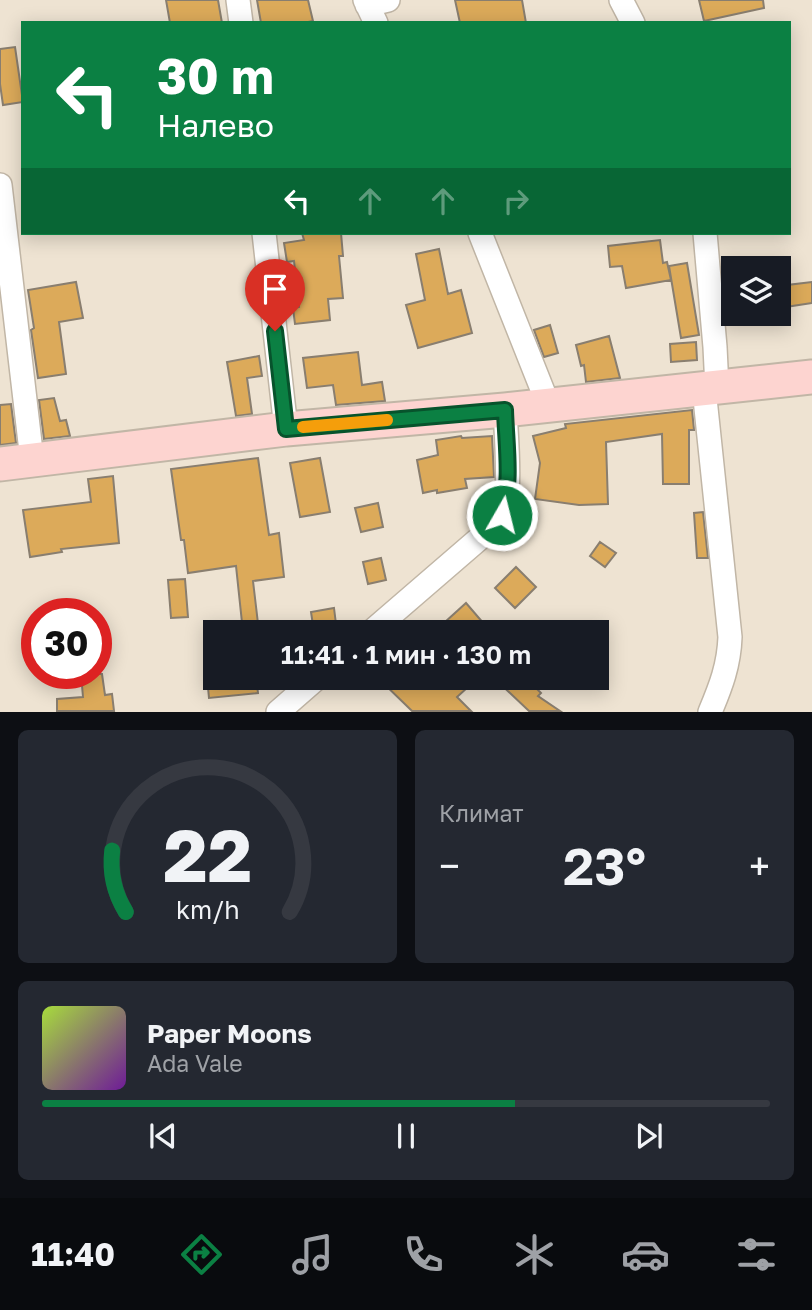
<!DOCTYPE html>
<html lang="ru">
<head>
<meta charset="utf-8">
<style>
  body { margin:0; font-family:"Golos Text",sans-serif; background:#242831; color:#f1f3f6; height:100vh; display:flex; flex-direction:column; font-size:26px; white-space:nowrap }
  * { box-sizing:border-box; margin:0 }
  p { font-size:23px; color:#9ea1a6 }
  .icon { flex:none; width:38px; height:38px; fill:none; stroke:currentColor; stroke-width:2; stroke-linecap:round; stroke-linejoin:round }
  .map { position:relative; height:712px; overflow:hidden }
  .side { display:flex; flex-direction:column; gap:18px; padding:18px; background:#0d0f14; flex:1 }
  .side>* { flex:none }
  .guide { position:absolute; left:21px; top:21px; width:770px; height:214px; border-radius:0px; box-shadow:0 4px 18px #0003; background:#0b8043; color:#fff; overflow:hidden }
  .fabs { position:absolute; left:721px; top:256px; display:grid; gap:14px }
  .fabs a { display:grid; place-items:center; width:70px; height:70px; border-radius:0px; background:#171b24; box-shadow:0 4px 18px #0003; font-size:35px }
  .speed { position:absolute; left:21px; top:598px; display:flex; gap:14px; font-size:35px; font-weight:700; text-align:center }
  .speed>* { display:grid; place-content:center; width:91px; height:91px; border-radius:50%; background:#171b24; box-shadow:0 4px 18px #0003; line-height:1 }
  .speed .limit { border:10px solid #d22; background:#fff; color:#111 }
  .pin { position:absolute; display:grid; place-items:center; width:60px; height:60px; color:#fff; margin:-72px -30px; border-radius:50% 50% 50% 0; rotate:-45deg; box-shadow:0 0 7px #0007 }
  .pin .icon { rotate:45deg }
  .me { position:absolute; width:77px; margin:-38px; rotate:8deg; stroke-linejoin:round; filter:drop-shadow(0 0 5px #0008) }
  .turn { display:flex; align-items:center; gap:24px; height:147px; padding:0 21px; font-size:32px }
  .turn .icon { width:91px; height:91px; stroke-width:2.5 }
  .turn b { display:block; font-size:49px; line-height:60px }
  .lanes { display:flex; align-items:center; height:66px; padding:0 21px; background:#0003; justify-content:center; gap:35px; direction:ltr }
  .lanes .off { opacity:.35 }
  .big { font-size:52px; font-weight:600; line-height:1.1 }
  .side .tile { flex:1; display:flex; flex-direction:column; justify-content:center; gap:10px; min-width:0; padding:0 24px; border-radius:10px; background:#242831 }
  .side .dial { align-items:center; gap:0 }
  .dial svg { height:182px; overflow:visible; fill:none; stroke:#363941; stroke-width:7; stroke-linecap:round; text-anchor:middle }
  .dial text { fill:#f1f3f6; stroke:none }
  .song { display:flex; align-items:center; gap:21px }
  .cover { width:84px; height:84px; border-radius:10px; background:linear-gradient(135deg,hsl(80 70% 55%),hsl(280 70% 35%)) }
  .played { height:7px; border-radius:4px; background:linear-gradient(90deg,#0b8043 65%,#363941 65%) }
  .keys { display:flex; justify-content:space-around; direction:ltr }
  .heat { display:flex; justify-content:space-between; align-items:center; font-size:38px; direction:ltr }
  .side .tiles { flex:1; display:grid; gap:18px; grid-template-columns:1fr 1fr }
  .tile:last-child { grid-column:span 2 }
  .trip { position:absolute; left:203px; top:620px; width:406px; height:70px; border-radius:0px; background:#171b24; box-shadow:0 4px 18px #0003; font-weight:600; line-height:70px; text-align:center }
  .menu { display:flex; height:112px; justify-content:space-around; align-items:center; background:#090b0e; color:#9ea1a6 }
  .menu .icon { width:49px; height:49px }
  .menu .selected { color:#0b8043 }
  .menu b { font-size:32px; color:#f1f3f6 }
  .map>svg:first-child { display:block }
  .building { fill:#dcaa5a; stroke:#897e6f; stroke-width:2 }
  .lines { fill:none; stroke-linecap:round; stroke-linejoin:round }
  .street-casing { stroke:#c1b6a6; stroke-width:26 }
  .secondary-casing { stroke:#c1b6a6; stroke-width:37 }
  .street { stroke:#fff; stroke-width:23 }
  .secondary { stroke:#fdd4d0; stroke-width:33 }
  .route-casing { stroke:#07532c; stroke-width:18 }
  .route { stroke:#0b8043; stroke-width:12 }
  .slow { stroke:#f59e0b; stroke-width:12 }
</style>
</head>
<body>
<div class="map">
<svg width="812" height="712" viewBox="0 0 812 712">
  <rect width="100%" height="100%" fill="#eee3d2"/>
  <path class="building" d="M166 0H218L222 23H170Z
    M257 0H308L313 21 303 23H261Z
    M455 0H522L526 23H460Z
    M699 0H763L764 8 704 21Z
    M15 47 23 102 3 105 0 84V49Z
    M302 233H341L343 256H339L343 298 328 299 330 320 295 324 293 308 299 307 294 261 287 262 284 243 304 240Z
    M660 240 663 263 667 262 671 280 626 288 622 266 610 267 608 246Z
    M439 249 448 294 461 290 472 333 418 348 406 305 425 300 416 254Z
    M687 263 699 335 681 338 669 266Z
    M76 282 83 318 59 322 66 374 38 378 31 330 34 328 28 290Z
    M812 282V303L779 308V286Z
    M550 325 558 353 544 357 534 330Z
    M609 336 620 378 586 382 584 365 581 366 576 345Z
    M696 342 697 360 671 362 670 344Z
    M358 352 362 385 382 382 385 401 336 405 333 385 307 388 303 358Z
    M259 356 262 376 247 378 252 414 236 416 227 362Z
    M54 398 60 421 66 420 70 436 44 439 39 400Z
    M11 404 16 443 0 445V405Z
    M692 410 694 430H689V484H663L662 434 606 442 608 504 579 505 535 499 540 463 533 436 566 428 565 424Z
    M461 436 462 438 492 436 494 477 465 479 467 488 437 493V490L423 493 417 460 438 455 436 440Z
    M258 458 269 535 279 533 284 577 253 581 259 632H243L236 566 188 573 184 540H181L171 469Z
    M320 458 330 512 300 517 290 463Z
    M113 476 119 543 61 549 62 552 30 557 23 510 91 502 88 479Z
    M378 503 383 527 361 532 355 508Z
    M703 512 708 558H697L694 513Z
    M600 542 616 553 605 567 590 556Z
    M381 558 386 580 368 584 363 562Z
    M516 567 536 587 515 608 495 588Z
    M185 579 188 617 171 618 168 580Z
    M466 603 491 632H434Z
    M334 608 337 632H314L311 612Z
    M81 674H102L105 695 112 694 114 711H57V699L83 697Z
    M207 677H256L258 693 209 698Z
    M377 677H479L457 697 471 711H412Z
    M493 677H525L541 693 538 696 560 711H529Z"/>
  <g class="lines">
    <g class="street-casing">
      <path id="street" d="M238 0 241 23
        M365 0 376 23
        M621 0 633 23
        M367 5 388 0
        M0 185 32 460
        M264 233 286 429
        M480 233 548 404
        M705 233 715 347 717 388
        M704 389 730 637C729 665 721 686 710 712
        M371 632 495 525C497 522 500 519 502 516 512 496 506 434 505 410
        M278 712 318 677"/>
    </g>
    <g class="secondary-casing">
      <path id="secondary" d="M0 464 286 429 505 410 812 377"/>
    </g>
    <use href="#street" class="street"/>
    <use href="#secondary" class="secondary"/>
  </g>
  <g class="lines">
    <g class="route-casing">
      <path id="route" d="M275 331 286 429 505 410C506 444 512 482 502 515"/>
    </g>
    <use href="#route" class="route"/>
    <path class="slow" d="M303 427 387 420"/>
  </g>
</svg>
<div class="fabs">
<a><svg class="icon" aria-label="layers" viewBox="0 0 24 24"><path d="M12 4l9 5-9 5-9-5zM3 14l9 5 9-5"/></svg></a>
</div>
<div class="speed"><div class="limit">30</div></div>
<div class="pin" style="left:275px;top:331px;background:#d93025"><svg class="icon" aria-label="arrive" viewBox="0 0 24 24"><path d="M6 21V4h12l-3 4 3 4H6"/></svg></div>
<svg class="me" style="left:502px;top:515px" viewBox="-20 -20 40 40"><circle r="17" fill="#0b8043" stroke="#fff" stroke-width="3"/><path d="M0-11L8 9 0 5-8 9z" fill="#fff"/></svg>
<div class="trip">11:41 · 1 мин · 130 m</div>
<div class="guide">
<div class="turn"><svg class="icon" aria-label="left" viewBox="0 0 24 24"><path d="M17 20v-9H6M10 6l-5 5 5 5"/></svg><div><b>30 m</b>Налево</div></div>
<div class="lanes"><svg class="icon" aria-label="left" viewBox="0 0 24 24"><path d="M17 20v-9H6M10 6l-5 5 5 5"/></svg><svg class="icon off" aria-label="ahead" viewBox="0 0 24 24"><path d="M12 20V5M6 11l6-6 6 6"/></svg><svg class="icon off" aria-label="ahead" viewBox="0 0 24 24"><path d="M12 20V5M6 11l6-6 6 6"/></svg><svg class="icon off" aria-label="right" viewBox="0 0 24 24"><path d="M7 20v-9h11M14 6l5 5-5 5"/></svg></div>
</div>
</div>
<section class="side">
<div class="tiles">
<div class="tile dial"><svg viewBox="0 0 100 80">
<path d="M14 69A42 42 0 1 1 86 69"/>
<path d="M14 69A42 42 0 0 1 8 42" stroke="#0b8043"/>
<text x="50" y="56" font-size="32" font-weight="700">22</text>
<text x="50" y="72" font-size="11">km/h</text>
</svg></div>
<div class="tile"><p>Климат</p>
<div class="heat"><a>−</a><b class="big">23°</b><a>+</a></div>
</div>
<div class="tile">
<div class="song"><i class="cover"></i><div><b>Paper Moons</b><p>Ada Vale</p></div></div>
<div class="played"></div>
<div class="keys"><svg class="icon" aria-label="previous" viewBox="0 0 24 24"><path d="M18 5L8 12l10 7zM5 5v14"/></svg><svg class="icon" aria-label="pause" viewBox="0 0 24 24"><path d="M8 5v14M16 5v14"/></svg><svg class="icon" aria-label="next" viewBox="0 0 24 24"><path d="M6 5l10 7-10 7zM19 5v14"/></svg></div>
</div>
</div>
</section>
<nav class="menu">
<b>11:40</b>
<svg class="icon selected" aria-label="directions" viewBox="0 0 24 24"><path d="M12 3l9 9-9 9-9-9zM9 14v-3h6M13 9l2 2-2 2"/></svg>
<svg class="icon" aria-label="music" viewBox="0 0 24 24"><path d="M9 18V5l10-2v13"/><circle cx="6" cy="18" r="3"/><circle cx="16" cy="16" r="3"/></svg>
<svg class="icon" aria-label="phone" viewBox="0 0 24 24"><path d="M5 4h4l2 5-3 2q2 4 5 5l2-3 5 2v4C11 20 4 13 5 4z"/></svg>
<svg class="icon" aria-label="climate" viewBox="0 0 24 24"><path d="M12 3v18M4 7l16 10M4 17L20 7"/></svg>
<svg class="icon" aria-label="car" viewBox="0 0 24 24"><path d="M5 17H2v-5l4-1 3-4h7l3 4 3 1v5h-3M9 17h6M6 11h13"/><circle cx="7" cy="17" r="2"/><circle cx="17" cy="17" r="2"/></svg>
<svg class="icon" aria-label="filters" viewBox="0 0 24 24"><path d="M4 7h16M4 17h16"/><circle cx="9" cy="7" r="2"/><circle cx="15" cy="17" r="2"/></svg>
</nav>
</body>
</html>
